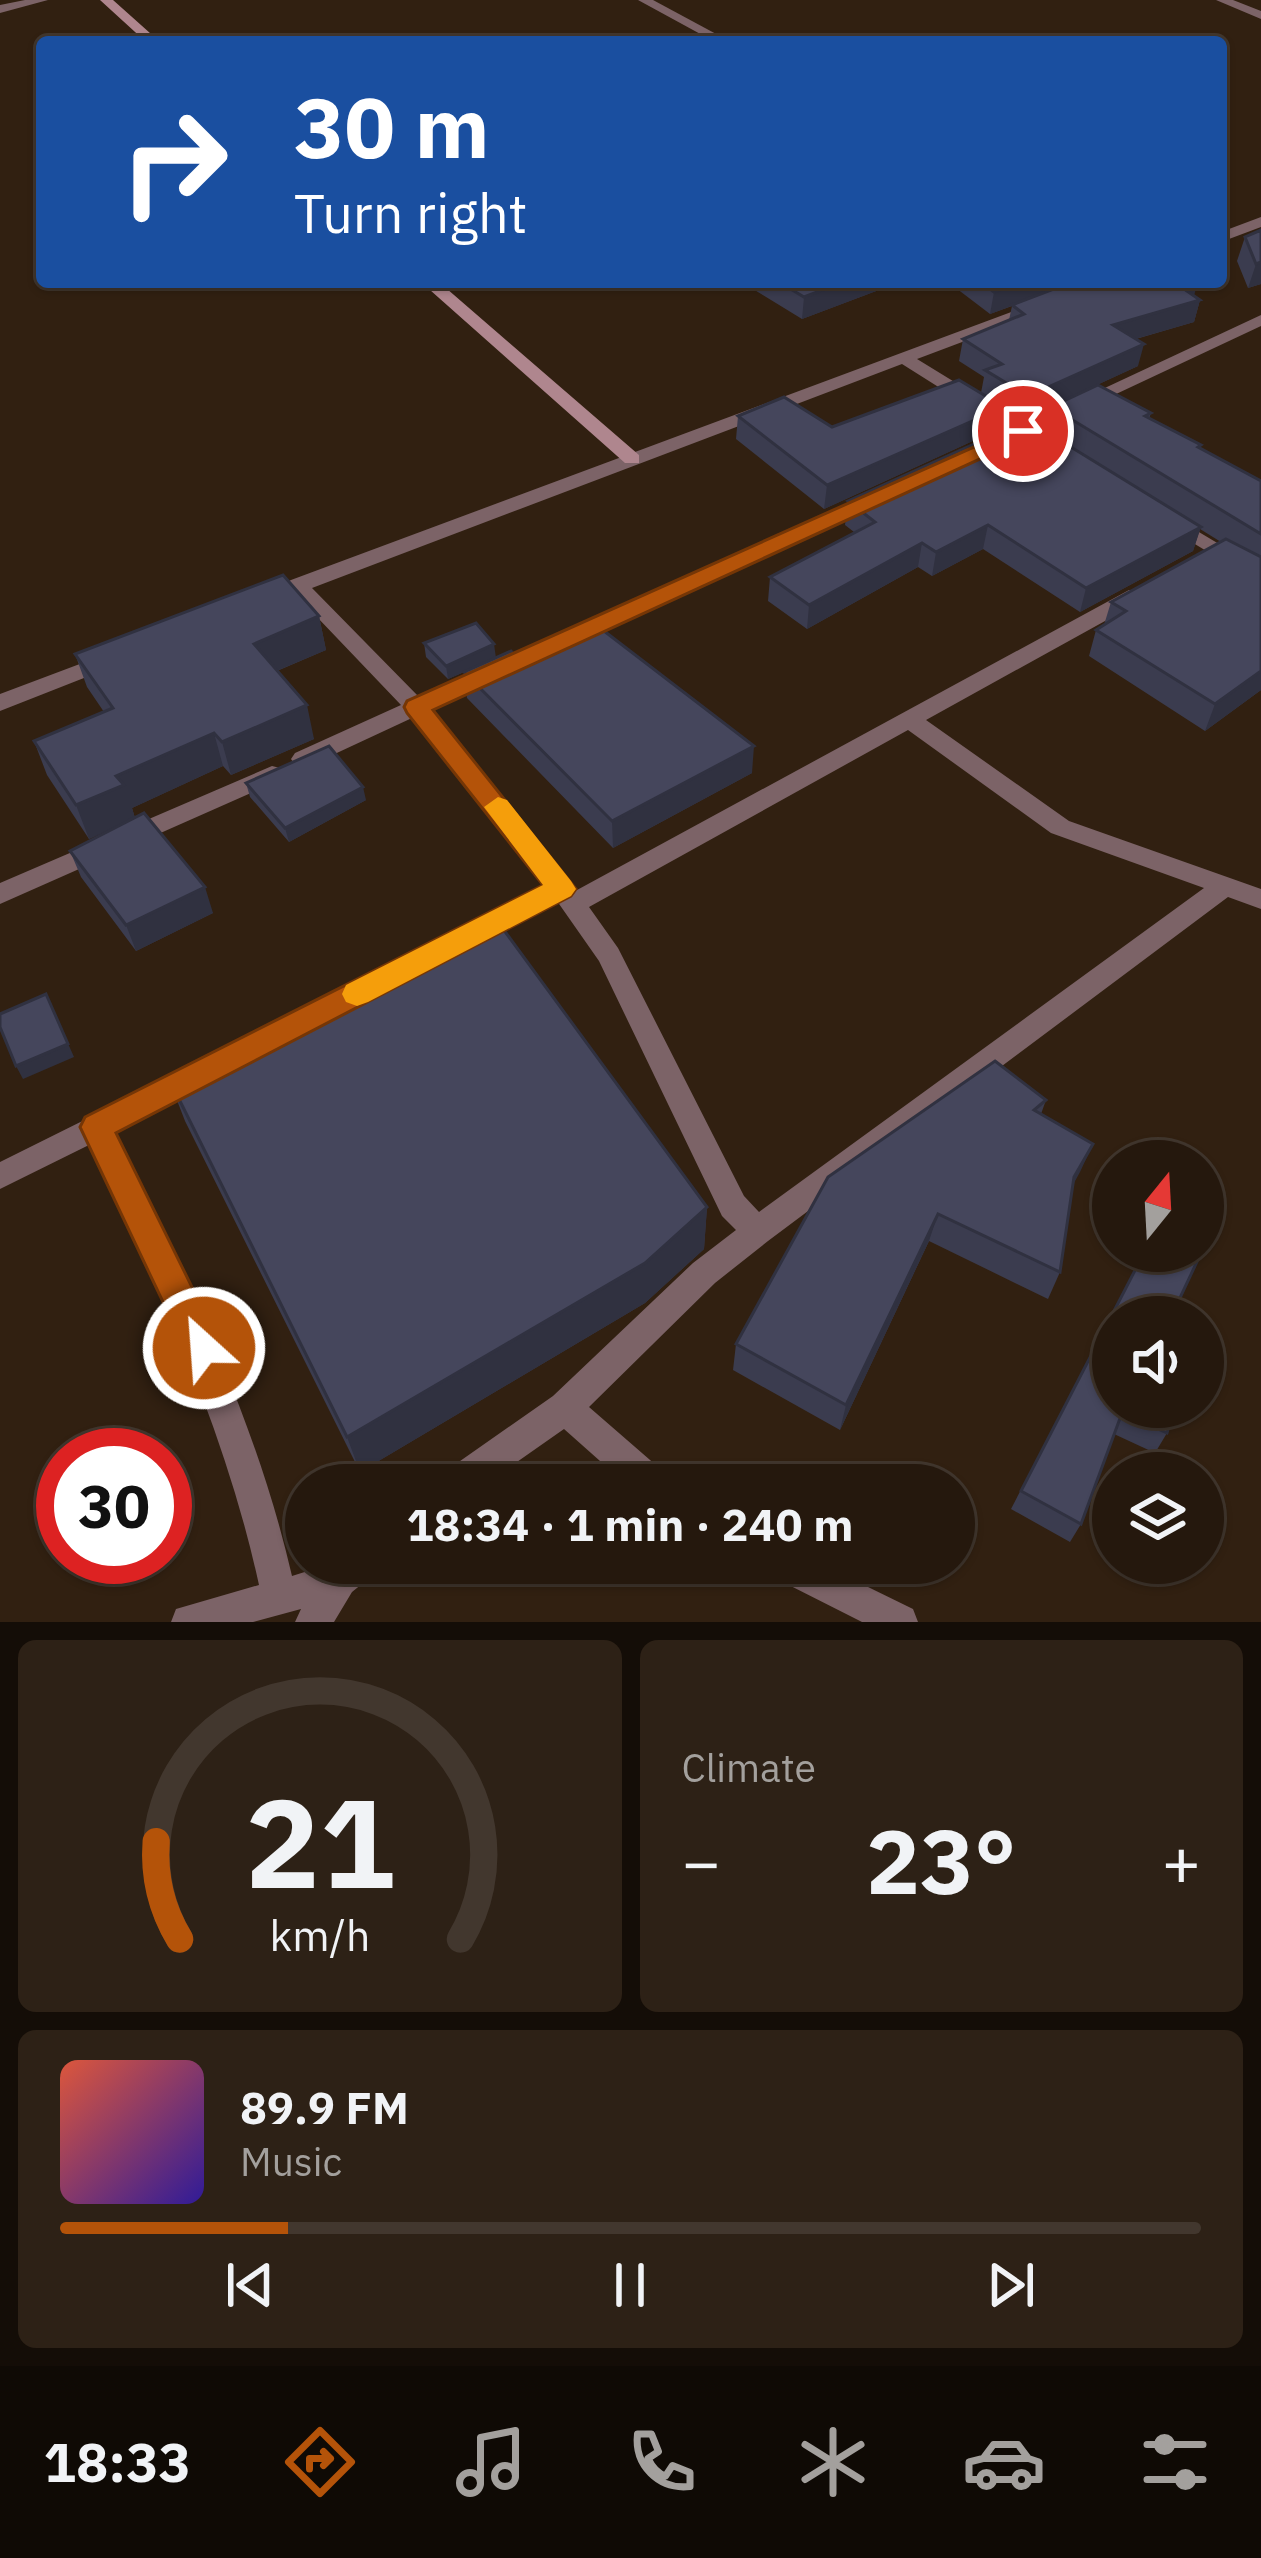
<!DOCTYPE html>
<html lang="en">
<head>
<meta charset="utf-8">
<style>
  body { margin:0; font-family:"IBM Plex Sans",sans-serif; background:#2d2116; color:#f1f3f6; height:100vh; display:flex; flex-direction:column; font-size:45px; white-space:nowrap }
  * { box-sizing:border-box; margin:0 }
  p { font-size:39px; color:#a3a09d }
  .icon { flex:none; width:66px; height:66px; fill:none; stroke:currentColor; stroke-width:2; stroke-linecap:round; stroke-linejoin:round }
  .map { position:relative; height:1622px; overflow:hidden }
  .side { display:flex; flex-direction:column; gap:18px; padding:18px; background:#140d07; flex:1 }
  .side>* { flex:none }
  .top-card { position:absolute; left:36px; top:36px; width:1191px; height:252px; border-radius:12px; box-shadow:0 3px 9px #0004,0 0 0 3px #42372e; background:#1a4fa0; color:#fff; overflow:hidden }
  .needle { width:78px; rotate:18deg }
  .tools { position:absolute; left:1092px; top:1140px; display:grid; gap:24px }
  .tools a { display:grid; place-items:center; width:132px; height:132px; border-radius:50%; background:#25180d; box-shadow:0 3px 9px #0004,0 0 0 3px #42372e; font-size:60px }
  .speed { position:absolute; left:36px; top:1428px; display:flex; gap:24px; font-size:60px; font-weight:700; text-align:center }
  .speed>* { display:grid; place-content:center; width:156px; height:156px; border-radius:50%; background:#25180d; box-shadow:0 3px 9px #0004,0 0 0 3px #42372e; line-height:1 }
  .speed .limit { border:18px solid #d22; background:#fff; color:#111 }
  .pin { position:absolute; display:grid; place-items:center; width:102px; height:102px; color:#fff; margin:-51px; border:6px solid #fff; border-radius:50%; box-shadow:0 3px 12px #0007 }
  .me { position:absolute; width:132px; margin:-66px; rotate:334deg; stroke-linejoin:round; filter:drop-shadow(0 0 9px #0008) }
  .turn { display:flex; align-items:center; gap:42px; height:252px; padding:0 60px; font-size:54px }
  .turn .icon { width:156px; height:156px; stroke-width:2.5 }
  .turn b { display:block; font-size:84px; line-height:102px }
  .big { font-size:90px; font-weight:700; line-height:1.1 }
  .side .widget { flex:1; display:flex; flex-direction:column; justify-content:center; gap:18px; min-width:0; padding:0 42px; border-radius:18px; background:#2d2116 }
  .side .dial { align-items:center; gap:0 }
  .dial svg { height:312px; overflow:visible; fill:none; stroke:#42372e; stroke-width:7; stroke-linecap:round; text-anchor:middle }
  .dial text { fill:#f1f3f6; stroke:none }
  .song { display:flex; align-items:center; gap:36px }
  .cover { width:144px; height:144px; border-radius:18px; background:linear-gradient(135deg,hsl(10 70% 55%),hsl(250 70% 35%)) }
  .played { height:12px; border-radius:6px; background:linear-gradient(90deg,#b45309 20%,#42372e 20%) }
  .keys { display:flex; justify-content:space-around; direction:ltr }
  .heat { display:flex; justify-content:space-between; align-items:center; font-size:66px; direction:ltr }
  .side .tiles { flex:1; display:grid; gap:18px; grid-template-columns:1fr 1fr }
  .widget:last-child { grid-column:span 2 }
  .trip { position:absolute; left:285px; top:1464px; width:690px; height:120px; border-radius:60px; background:#25180d; box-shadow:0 3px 9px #0004,0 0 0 3px #42372e; font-weight:700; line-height:120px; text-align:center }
  .dock { display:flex; height:192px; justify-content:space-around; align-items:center; background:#0f0a05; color:#a3a09d }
  .dock .icon { width:84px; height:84px }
  .dock .active { color:#b45309 }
  .dock b { font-size:54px; color:#f1f3f6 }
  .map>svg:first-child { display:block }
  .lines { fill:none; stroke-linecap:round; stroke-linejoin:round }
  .lane { fill:#7c6367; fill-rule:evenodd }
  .street { fill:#7c6367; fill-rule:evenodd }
  .secondary { fill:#af868e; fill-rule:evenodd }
  .wall { fill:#3b3c4f }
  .shaded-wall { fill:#303140 }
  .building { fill:#45465c; stroke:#303140; stroke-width:3 }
  .route { fill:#b45309; stroke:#753606; stroke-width:3 }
  .slow { fill:#f59e0b }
</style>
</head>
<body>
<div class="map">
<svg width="1261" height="1622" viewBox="0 0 1261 1622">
  <rect width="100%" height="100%" fill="#312011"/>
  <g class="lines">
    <path class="lane" d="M638 0H653L731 42H715Z"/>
    <path class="street" d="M25 0H48L0 13V5Z
      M1216 0H1233L1261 11V19Z
      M1261 217V227L1221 242V232Z
      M1041 301 1047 302V310L917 359 979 397V405H967L902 364 312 588 419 697 487 666H503L506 671 503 676 431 710 577 890 1129 590H1143L1146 595 1143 600 926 720 1069 821 1261 889V909L1228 897 768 1241 715 1283 589 1407 665 1473 670 1485H627L564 1429 484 1485H438L443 1473 553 1396 693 1263 736 1230 722 1216 599 961 557 901 465 950 456 953 447 950 443 943 447 936 545 885 412 718 311 765H295L291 759 295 753 401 705 295 594 265 605 255 598 291 580ZM908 730 1051 833 1204 888 759 1212 744 1196 618 948 589 907Z
      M1261 315V326L1014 442H1000L998 438Z
      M872 493 879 495V503L579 642 571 644 560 637 563 632Z
      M1172 516 1261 569V584L1165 526 1162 522Z
      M109 653 117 655 120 660 117 665 0 711V694Z
      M272 766 280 768 284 774 280 780 0 904V883Z
      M201 1062 211 1066 215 1074 211 1082 114 1132C185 1275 256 1419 292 1576L333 1563H379L373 1575 352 1592 334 1622H295L301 1609 253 1622H171L176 1609 259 1585C225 1429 159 1287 91 1144L0 1189V1162Z
      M763 1563H819L913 1609 918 1622H862L769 1575Z"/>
    <path class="secondary" d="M100 0H113L160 42H146Z
      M421 282H439L639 455V463H625Z"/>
  </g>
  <path class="wall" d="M1261 230V284L1248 288 1237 261 1245 237Z
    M753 282H900L802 319 753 289Z
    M948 282H1191L1194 296 1200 300 1194 322 1136 339 1138 366 1023 419 1004 407 999 429 824 509 736 439 738 416 832 427 981 393 984 377 959 361 963 339 1009 320 1012 306 990 314Z
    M1051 407 1151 413 1149 419 1201 445 1200 449 1261 481V690L1205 731 1089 656 1096 630 1104 625 1111 602 1221 542 1200 529 1193 551 1080 612 983 549 932 576 918 567 807 629 768 601 770 577 854 532 845 525 848 501 1046 431Z
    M319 616 326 650 277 671 314 739 231 775 223 766 132 808 135 818 213 913 136 951 81 877 70 851 132 819 89 839 47 775 34 741 104 712 87 687 75 654Z
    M424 643 496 658 515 656 752 773 613 848 467 698 464 672 448 679 426 657Z
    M246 783 366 800 289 842 250 797Z
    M168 1077 707 1207 704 1249 645 1303 360 1472 185 1121Z
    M1046 1100 1041 1114 1093 1144 1072 1186 1060 1272 1048 1299 929 1241 840 1430 733 1370 736 1344Z
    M1145 1251 1113 1317 1167 1433 1155 1453 1114 1434 1081 1524 1070 1542 1011 1509Z"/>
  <path class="shaded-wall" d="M1261 262V284L1248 288 1256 264Z
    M844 282H900L802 319 804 297Z
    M1020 282H1075L990 314 994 292Z
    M1197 285 1192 303 1200 300 1194 322 1107 347 1113 325 1184 289Z
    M1144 344 1138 366 1023 419 1028 396Z
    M1004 407 999 429 824 509 827 485Z
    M988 525 983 549 932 576 936 552Z
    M1201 527 1193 551 1080 612 1086 588Z
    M922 543 918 567 807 629 809 605Z
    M319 616 326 650 262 677 254 644Z
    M494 644 496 658 448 679 446 666Z
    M1261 671V690L1205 731 1215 704Z
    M307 705 314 739 231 775 222 742Z
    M214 733 223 766 132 808 135 818 89 839 76 805 116 776Z
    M754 746 752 773 613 848 612 821Z
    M363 787 366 800 289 842 285 828Z
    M205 887 213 913 136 951 126 925Z
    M46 994 74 1057 23 1079 16 1066Z
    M1093 1144 1080 1172 1062 1205 1074 1177Z
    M707 1207 704 1249 645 1303 360 1472 347 1437Z
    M938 1214 929 1241 840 1430 846 1405Z"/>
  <path class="building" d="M1261 230V262L1256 264 1245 237Z
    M779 282H844L804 297Z
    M981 282H1020L994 292Z
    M1072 282H1191L1197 285 1184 289 1200 300 1113 325 1144 344 1028 396 985 370 1002 364 963 339 1024 314 1012 305Z
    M959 380 1004 407 827 485 738 416 784 397 832 427Z
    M1098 385 1151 413 1145 416 1201 445 1198 447 1261 481V534L1051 407Z
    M1027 420 1201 527 1086 588 988 525 936 552 922 543 809 605 770 577 875 522 848 501Z
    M1226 539 1261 557V671L1215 704 1096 630 1126 611 1111 602Z
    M283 575 319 616 254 644 307 705 222 742 214 733 116 776 124 785 76 805 34 741 113 708 75 654Z
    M591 621 754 746 612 821 464 672 511 651 515 656Z
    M476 623 494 644 446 666 424 643Z
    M329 746 363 787 285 828 246 783Z
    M144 813 205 887 126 925 70 851Z
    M498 922 707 1207 645 1263 347 1437 168 1077Z
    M46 994 68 1044 16 1066 0 1027V1014Z
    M995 1061 1046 1100 1034 1110 1093 1144 1074 1177 1060 1272 938 1214 846 1405 736 1344 828 1177Z
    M1203 1224 1213 1230 1203 1250Z
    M1145 1251H1202L1171 1317H1113V1407H1175L1167 1433 1122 1413 1081 1524 1021 1491Z"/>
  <path class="route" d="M1023 425 1033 431 1030 436 433 710 576 889 571 896 116 1133 222 1348 217 1361 204 1366 191 1361 80 1127 85 1117 543 885 407 713 404 707 407 701Z"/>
  <path class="slow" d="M498 797 507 800 571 881 576 889 571 896 368 1002 357 1006 346 1002 342 994 346 985 543 885 484 807Z"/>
</svg>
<div class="tools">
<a><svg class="needle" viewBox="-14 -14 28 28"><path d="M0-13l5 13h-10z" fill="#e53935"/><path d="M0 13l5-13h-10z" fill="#a3a09d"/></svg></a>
<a><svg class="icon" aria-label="sound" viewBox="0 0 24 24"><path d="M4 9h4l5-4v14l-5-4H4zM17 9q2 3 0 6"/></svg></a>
<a><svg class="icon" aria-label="layers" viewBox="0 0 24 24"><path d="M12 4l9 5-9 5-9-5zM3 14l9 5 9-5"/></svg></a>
</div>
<div class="speed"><div class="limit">30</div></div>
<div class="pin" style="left:1023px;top:431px;background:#d93025"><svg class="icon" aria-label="arrive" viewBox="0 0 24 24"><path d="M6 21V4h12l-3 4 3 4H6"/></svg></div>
<svg class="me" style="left:204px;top:1348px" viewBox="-20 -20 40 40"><circle r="17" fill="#b45309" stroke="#fff" stroke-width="3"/><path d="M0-11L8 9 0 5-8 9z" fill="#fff"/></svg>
<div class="trip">18:34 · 1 min · 240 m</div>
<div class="top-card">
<div class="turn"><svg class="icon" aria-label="right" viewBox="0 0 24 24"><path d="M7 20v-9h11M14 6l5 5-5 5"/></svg><div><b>30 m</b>Turn right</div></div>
</div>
</div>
<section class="side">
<div class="tiles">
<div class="widget dial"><svg viewBox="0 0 100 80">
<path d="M14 69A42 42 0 1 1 86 69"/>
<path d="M14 69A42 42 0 0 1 8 44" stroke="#b45309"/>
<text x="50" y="56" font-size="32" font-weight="700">21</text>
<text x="50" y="72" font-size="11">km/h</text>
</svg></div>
<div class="widget"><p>Climate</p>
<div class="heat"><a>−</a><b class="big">23°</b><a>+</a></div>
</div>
<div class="widget">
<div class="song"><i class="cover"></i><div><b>89.9 FM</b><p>Music</p></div></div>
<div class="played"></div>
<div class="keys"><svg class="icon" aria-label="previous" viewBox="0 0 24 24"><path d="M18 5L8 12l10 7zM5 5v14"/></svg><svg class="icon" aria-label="pause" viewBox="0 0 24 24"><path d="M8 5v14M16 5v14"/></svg><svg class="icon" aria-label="next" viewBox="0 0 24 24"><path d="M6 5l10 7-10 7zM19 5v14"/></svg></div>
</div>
</div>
</section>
<nav class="dock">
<b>18:33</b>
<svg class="icon active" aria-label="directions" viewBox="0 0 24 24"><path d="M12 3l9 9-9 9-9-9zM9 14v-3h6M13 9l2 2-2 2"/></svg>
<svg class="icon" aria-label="music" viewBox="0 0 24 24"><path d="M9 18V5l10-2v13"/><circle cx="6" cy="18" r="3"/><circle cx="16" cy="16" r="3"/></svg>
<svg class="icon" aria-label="phone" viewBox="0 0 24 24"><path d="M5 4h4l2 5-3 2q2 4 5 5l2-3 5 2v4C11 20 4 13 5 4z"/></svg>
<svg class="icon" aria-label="climate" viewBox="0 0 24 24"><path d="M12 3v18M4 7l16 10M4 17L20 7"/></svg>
<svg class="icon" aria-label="car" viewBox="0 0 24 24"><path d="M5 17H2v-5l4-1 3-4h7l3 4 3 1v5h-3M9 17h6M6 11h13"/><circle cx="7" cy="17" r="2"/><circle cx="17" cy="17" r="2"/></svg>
<svg class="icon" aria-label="filters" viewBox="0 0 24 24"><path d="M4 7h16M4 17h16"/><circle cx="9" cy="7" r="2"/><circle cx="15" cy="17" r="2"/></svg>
</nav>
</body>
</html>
